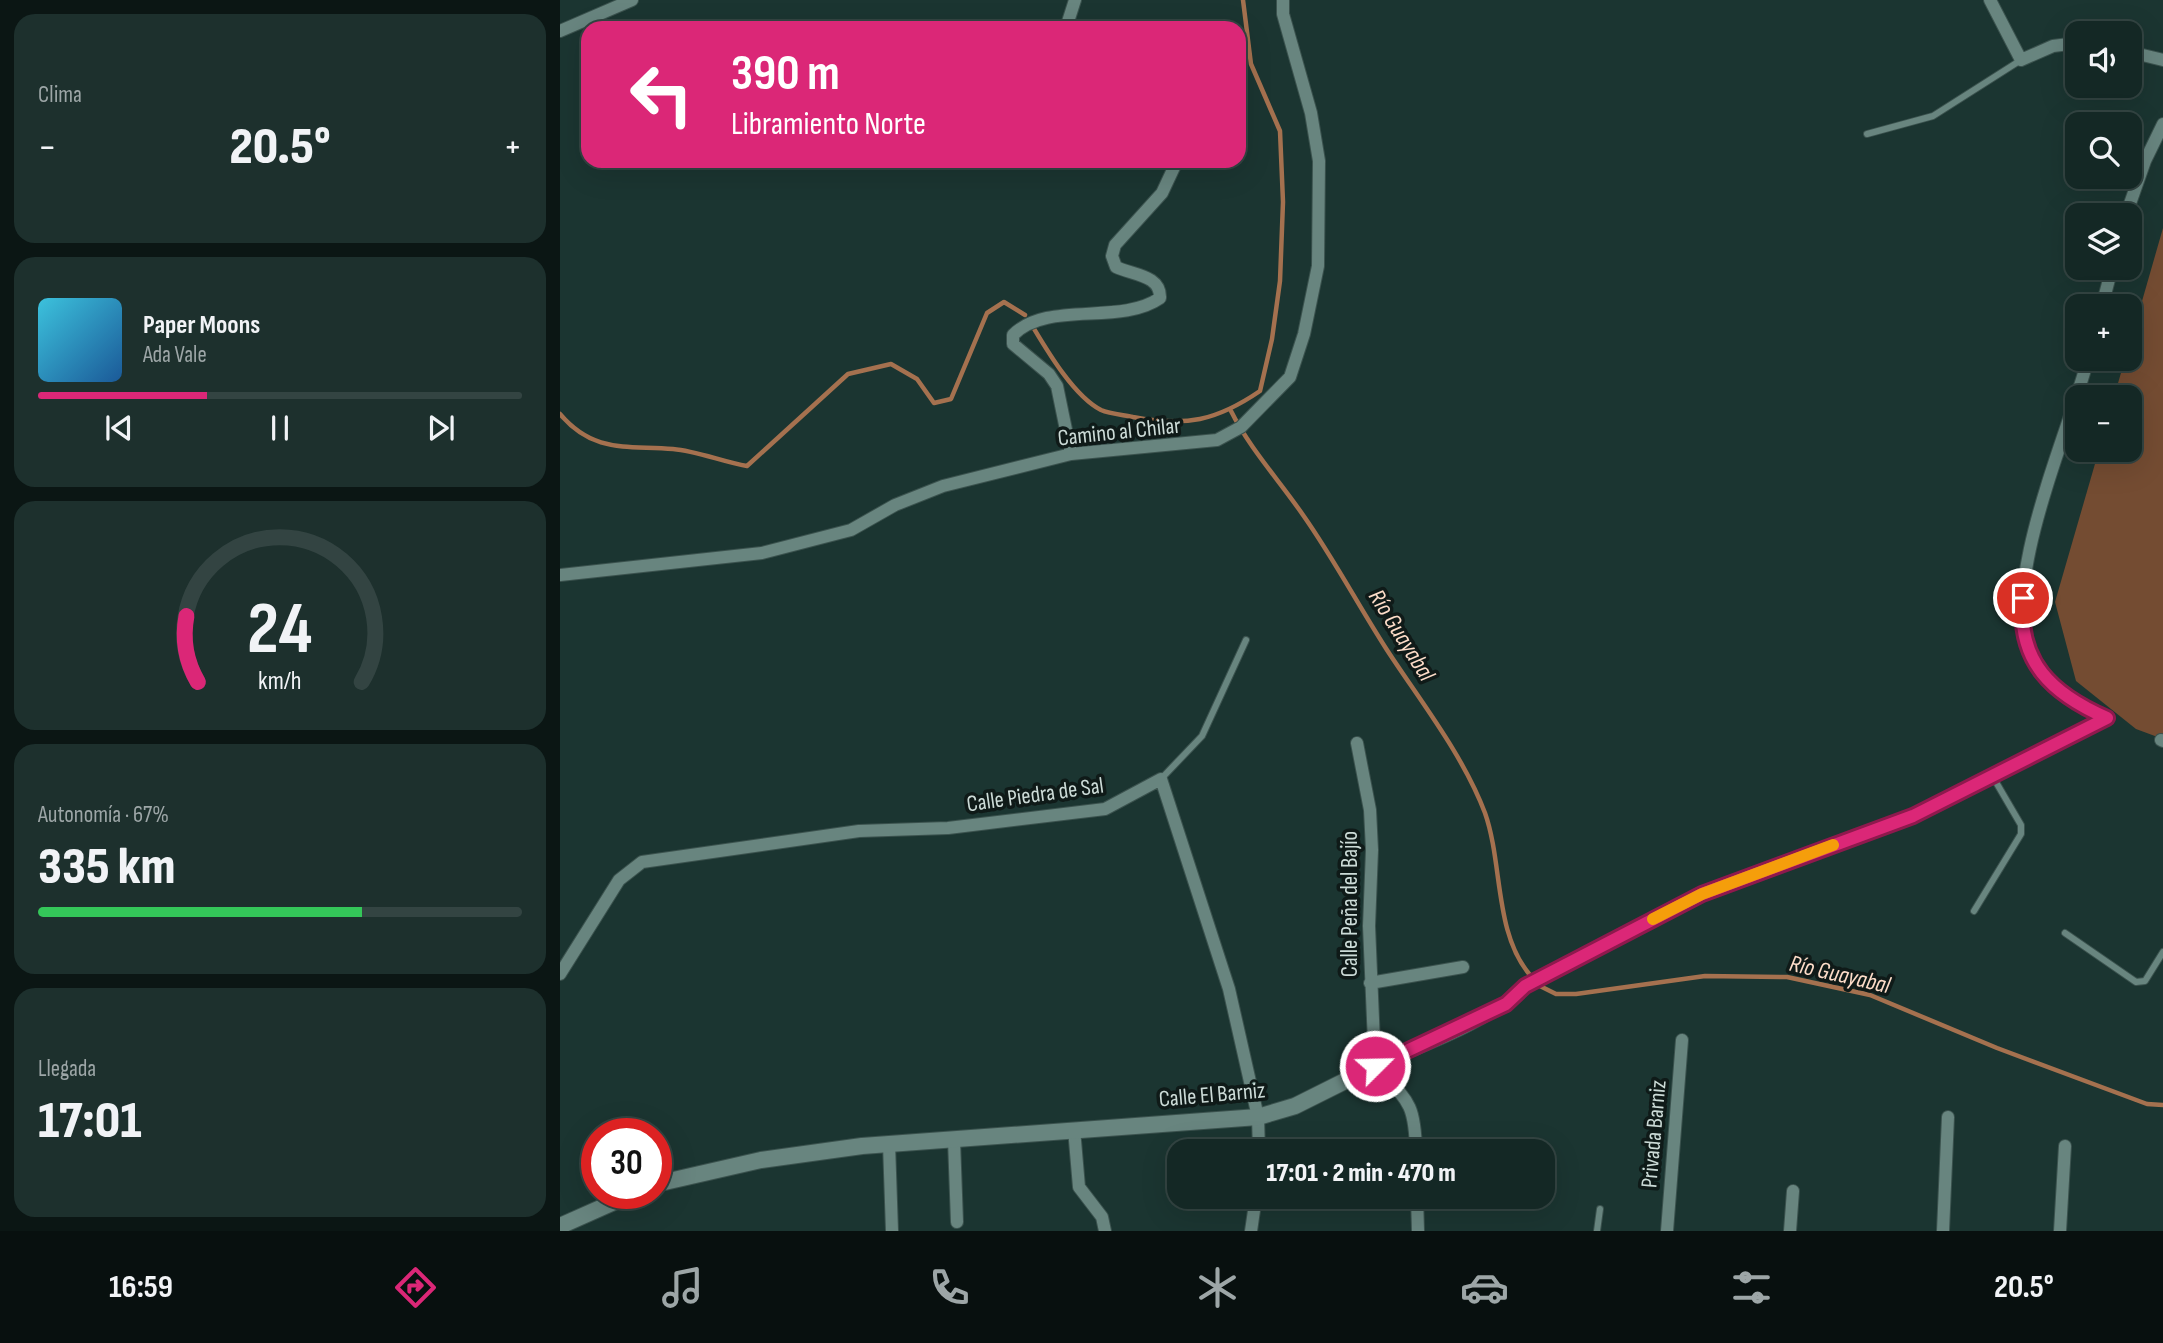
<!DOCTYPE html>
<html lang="es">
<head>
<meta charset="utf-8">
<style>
  body { margin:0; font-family:"Sofia Sans Condensed",sans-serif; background:#1d302d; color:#f1f3f6; height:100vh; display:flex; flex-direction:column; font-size:26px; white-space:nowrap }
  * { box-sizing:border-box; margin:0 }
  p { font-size:23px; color:#9da6a7 }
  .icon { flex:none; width:38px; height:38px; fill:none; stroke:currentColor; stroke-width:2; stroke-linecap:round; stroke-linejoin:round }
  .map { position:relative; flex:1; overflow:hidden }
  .drawer { display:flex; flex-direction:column; gap:14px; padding:14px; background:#0b1614; width:560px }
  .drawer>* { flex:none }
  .top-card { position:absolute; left:21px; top:21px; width:665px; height:147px; border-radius:21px; box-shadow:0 7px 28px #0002,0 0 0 2px #334442; background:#db2777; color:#fff; overflow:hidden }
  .buttons { position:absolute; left:1505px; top:21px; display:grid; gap:14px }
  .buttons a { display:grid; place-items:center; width:77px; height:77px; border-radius:14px; background:#142825; box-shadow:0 7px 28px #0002,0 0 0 2px #334442; font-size:35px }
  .speed { position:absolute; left:21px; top:1118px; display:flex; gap:14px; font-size:35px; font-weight:700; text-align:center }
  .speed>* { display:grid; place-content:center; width:91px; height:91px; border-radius:50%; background:#142825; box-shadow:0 7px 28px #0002,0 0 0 2px #334442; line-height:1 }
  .speed .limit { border:10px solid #d22; background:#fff; color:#111 }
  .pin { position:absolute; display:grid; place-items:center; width:60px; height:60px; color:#fff; margin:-30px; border:4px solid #fff; border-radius:50%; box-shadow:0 2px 7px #0007 }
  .me { position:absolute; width:77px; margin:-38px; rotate:67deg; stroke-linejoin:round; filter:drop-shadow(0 0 5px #0008) }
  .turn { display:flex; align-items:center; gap:24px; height:147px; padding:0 35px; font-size:32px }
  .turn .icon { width:91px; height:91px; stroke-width:2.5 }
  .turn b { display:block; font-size:49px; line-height:60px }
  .big { font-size:52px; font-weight:800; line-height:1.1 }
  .drawer .card { flex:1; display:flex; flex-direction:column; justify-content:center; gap:10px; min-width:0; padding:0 24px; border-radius:21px; background:#1d302d }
  .drawer .dial { align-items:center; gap:0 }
  .dial svg { height:182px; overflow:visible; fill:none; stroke:#334442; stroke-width:7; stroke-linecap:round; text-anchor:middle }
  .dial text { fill:#f1f3f6; stroke:none }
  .song { display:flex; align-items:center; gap:21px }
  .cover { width:84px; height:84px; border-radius:10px; background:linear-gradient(135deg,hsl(190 70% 55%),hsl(210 70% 35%)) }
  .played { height:7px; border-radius:4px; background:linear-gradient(90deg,#db2777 35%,#334442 35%) }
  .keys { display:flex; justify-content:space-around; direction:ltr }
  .heat { display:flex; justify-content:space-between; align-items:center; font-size:38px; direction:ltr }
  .charge { height:10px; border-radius:5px; background:linear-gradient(90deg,#34c759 67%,#334442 0) }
  .trip { position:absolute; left:607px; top:1139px; width:388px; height:70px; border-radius:21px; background:#142825; box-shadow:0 7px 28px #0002,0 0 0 2px #334442; font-weight:800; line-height:70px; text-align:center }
  .dock { display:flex; height:112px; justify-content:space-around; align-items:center; background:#08100f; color:#9da6a7 }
  .dock .icon { width:49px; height:49px }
  .dock .on { color:#db2777 }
  .dock b { font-size:32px; color:#f1f3f6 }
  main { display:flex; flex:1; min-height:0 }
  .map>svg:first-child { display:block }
  .green { fill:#744c32 }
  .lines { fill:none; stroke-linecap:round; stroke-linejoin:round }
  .stream { stroke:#a5714f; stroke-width:4.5 }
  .service-casing { stroke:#3b524e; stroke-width:8 }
  .minor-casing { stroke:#3b524e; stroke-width:14 }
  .tertiary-casing { stroke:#3b524e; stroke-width:18 }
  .service { stroke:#68857f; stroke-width:6 }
  .minor { stroke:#68857f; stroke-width:12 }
  .tertiary { stroke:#68857f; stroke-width:16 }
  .route-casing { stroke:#8e194d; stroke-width:18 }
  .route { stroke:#db2777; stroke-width:12 }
  .slow { stroke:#f59e0b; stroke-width:12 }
  .labels { text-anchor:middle; stroke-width:7; stroke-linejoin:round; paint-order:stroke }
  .street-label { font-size:23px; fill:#ccdbd7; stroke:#0f1a18 }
  .water-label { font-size:24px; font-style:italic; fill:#fdddc9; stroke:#0f1a18 }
</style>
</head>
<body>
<main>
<section class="drawer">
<div class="card"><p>Clima</p>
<div class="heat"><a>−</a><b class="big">20.5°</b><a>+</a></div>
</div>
<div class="card">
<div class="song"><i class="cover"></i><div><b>Paper Moons</b><p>Ada Vale</p></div></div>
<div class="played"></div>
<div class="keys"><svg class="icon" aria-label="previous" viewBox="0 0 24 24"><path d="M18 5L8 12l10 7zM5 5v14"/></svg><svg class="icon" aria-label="pause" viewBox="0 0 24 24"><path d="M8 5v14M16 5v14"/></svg><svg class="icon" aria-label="next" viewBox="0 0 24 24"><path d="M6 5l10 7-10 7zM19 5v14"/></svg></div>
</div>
<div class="card dial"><svg viewBox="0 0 100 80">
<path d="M14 69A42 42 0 1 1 86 69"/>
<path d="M14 69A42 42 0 0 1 9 40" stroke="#db2777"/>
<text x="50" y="56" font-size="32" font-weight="700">24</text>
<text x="50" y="72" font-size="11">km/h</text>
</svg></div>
<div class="card"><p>Autonomía · 67%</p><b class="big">335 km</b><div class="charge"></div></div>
<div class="card"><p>Llegada</p><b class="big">17:01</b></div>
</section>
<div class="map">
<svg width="1603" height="1231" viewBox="0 0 1603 1231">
  <rect width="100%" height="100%" fill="#1b3531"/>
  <path class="green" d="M1603 228V739L1576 729 1516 681 1495 602 1539 450H1570V397H1554L1565 359H1570V343Z"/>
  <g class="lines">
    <path class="stream" d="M473 327C488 352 514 396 541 410 550 414 564 415 573 417 626 427 656 421 700 391L712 339 720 281 723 202 720 131 691 64 683 0
      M671 411C690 449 719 480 743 515 774 559 798 605 827 650 861 702 903 755 925 813 943 864 934 933 970 975
      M0 414C34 454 67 445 113 449 137 451 163 462 187 466L288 374 331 364 357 379 374 403 391 399 427 313 444 302 465 315
      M976 984 996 994H1016L1145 976 1227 977 1310 995 1437 1048 1587 1104 1603 1105"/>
    <g class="service-casing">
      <path id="service" d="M1307 134 1373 116 1461 60
        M601 779 642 736 686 640
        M1414 911 1461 834V825L1433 777
        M1505 933 1576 982 1585 981 1603 952
        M1037 1231 1040 1209"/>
    </g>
    <g class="minor-casing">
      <path id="minor" d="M1430 0 1461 60 1493 46 1517 43
        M506 28 515 0
        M0 31 72 0
        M1570 52 1603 60
        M1566 215 1585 161 1603 124
        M1542 306 1552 268
        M1528 359C1509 432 1439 585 1470 655 1485 687 1515 704 1547 718
        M511 454 497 386 489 374 453 344V335C487 300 560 326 600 298 601 275 573 275 556 267L552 256 555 245 602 193 617 161
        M0 575 202 553 291 530 335 505 383 486 511 454 657 440 681 427 730 377 744 334 758 266 759 161 751 113 723 14V0
        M1601 740 1603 741
        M797 743 810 810 812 850 809 926 815 1066
        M0 974 59 880 82 862 299 831 388 828 545 809 601 779 669 989 698 1117 699 1152
        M810 983 903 967
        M815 1066C865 1044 925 1025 965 986L1142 894 1353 816 1547 718
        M815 1066C848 1101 855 1102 856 1152
        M514 1129 519 1187 542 1217 545 1231
        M394 1140 397 1222
        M329 1144 332 1231
        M857 1197 858 1231
        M691 1231 696 1197
        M1107 1231 1122 1040
        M1230 1231 1233 1191
        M1383 1231 1388 1117
        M1500 1231 1505 1146"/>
    </g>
    <g class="tertiary-casing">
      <path id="tertiary" d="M96 1184 201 1160 302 1146 698 1117 735 1106 815 1066
        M0 1226 72 1194"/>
    </g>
    <use href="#service" class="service"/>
    <use href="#minor" class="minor"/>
    <use href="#tertiary" class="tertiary"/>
  </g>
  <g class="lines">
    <g class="route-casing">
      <path id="route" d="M815 1066 946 1004 965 986 1142 894 1353 816 1547 718C1492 694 1457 662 1463 598"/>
    </g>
    <use href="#route" class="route"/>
    <path class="slow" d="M1093 919 1142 894 1273 845"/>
  </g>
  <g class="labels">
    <g class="street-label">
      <text transform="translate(559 431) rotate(-6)" y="8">Camino al Chilar</text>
      <text transform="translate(475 794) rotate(-8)" y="8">Calle Piedra de Sal</text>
      <text transform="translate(789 904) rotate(-90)" y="8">Calle Peña del Bajío</text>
      <text transform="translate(652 1094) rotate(-5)" y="8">Calle El Barniz</text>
      <text transform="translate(1093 1134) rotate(-85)" y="8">Privada Barniz</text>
    </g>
    <g class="water-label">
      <text transform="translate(842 635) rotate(58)" y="8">Río Guayabal</text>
      <text transform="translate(1280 974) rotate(13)" y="8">Río Guayabal</text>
    </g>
  </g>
</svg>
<div class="buttons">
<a><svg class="icon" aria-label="sound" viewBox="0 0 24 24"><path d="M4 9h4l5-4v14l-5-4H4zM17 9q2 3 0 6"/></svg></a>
<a><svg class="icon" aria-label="search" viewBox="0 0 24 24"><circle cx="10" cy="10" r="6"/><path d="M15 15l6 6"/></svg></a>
<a><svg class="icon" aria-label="layers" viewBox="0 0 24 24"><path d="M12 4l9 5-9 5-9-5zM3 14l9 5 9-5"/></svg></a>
<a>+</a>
<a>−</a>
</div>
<div class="speed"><div class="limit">30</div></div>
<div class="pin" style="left:1463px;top:598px;background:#d93025"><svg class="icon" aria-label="arrive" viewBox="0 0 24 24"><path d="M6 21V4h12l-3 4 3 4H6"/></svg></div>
<svg class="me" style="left:815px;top:1066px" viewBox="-20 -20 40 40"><circle r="17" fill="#db2777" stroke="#fff" stroke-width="3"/><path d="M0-11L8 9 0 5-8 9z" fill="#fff"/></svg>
<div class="trip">17:01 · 2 min · 470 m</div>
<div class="top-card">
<div class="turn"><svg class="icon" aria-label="left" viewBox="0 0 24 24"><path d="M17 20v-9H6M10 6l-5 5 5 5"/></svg><div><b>390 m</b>Libramiento Norte</div></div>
</div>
</div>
</main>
<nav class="dock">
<b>16:59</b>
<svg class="icon on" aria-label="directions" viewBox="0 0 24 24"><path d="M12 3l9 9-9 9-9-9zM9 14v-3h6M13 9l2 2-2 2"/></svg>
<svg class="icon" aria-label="music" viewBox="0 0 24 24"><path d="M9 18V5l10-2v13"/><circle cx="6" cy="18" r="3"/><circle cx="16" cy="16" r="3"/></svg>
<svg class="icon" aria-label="phone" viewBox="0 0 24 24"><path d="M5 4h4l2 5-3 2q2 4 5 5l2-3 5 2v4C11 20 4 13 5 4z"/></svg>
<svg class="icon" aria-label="climate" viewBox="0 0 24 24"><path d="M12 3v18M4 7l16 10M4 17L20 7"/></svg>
<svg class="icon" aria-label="car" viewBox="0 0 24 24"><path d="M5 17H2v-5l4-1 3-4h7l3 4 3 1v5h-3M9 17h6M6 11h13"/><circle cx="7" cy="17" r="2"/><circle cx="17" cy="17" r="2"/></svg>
<svg class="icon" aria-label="filters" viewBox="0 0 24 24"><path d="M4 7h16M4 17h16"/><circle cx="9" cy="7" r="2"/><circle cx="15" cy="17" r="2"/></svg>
<b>20.5°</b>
</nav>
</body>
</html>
